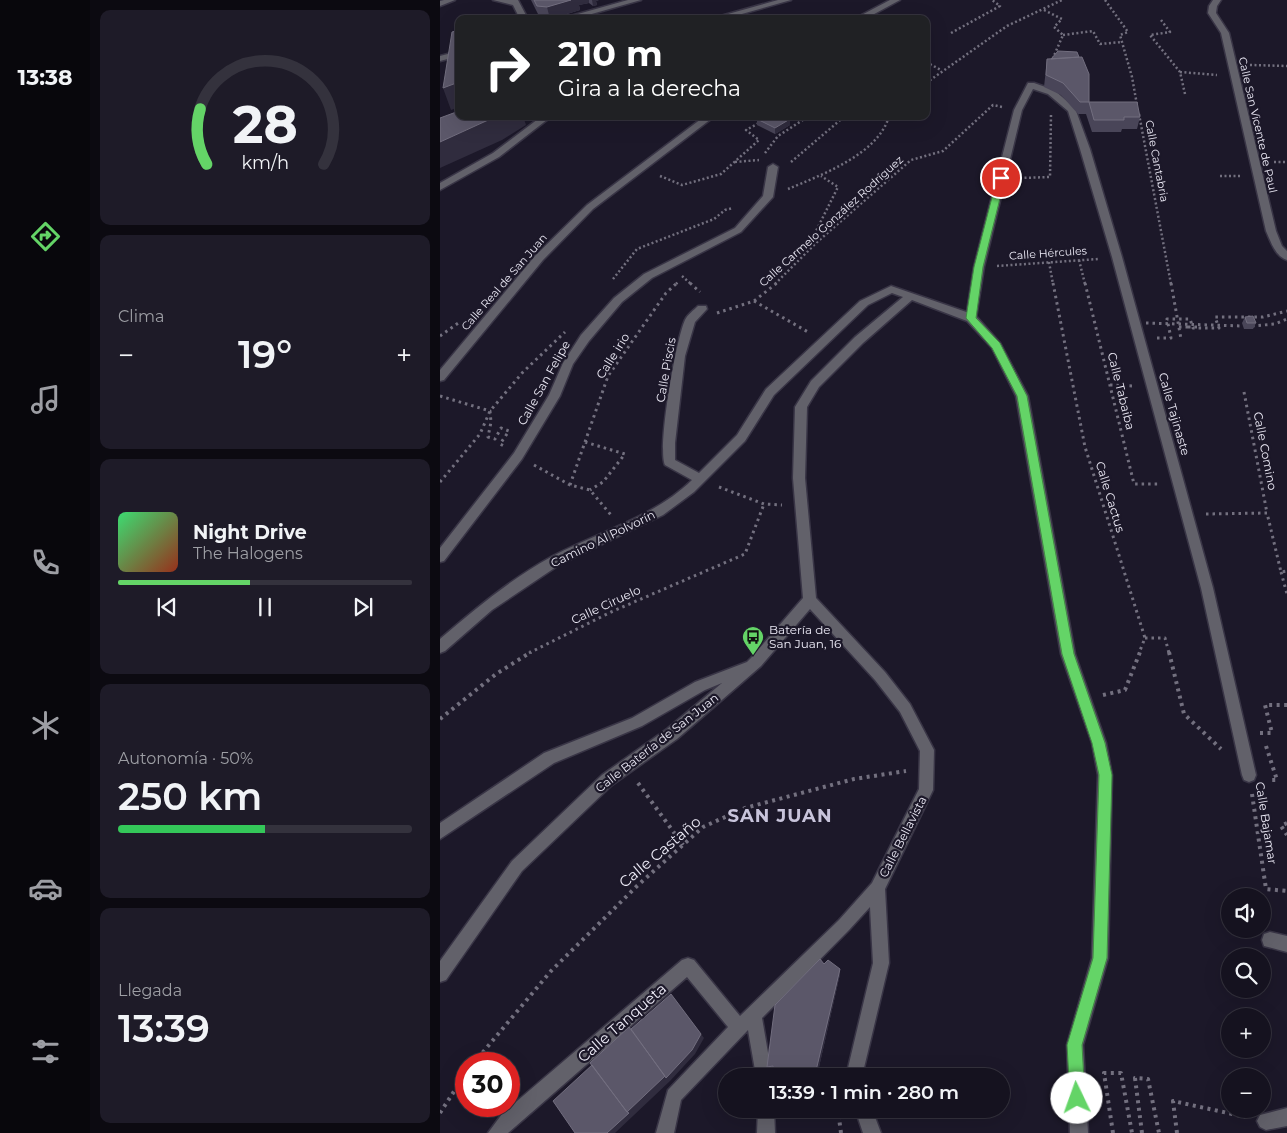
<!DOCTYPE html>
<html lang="es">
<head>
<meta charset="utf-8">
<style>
  body { margin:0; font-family:Montserrat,sans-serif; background:#1e1b28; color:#f1f3f6; height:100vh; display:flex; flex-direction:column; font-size:19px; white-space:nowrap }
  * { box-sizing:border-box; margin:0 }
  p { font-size:16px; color:#9d9ea4 }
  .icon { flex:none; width:28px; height:28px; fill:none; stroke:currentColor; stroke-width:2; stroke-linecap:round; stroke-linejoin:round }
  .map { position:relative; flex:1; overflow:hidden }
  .details { display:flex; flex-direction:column; gap:10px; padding:10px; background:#0c0a11; width:350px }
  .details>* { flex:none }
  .banner { position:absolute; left:15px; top:15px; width:475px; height:105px; border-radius:10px; box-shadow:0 5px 20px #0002,0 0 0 1px #34323d; background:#202124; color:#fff; overflow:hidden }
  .fabs { position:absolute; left:781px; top:888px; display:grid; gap:10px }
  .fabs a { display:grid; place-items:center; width:50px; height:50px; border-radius:50%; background:#15121f; box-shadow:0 5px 20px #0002,0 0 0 1px #34323d; font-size:25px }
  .speed { position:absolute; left:15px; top:1052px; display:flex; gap:10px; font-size:25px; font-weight:700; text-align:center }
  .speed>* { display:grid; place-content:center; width:65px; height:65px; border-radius:50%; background:#15121f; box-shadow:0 5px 20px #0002,0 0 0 1px #34323d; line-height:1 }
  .speed .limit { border:8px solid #d22; background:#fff; color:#111 }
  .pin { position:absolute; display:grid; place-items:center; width:42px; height:42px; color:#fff; margin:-21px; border:2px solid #fff; border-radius:50%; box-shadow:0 1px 5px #0007 }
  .me { position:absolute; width:55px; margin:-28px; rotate:357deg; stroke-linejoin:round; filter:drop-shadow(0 0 4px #0008) }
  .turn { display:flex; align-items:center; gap:18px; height:105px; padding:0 20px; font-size:22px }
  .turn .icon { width:65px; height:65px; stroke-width:2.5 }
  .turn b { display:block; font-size:35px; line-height:42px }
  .big { font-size:38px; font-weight:600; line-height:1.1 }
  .details .widget { flex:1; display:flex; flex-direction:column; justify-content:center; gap:8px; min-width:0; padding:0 18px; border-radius:10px; background:#1e1b28 }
  .details .dial { align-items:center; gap:0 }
  .dial svg { height:130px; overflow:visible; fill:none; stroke:#34323d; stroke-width:7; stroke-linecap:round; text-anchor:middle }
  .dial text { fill:#f1f3f6; stroke:none }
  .song { display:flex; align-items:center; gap:15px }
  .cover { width:60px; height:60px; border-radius:8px; background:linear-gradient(135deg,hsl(140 70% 55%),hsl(10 70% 35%)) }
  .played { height:5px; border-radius:2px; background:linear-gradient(90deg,#64d467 45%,#34323d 45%) }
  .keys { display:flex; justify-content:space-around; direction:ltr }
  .heat { display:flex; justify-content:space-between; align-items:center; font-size:28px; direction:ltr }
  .charge { height:8px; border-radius:4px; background:linear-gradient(90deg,#34c759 50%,#34323d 0) }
  .trip { position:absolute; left:278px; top:1068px; width:292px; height:50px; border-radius:25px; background:#15121f; box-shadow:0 5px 20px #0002,0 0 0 1px #34323d; font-weight:600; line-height:50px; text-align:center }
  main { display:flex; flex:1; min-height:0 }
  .tab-bar { display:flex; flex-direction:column; width:90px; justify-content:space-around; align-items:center; background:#08070c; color:#9d9ea4 }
  .tab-bar .icon { width:35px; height:35px }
  .tab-bar .active { color:#64d467 }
  .tab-bar b { font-size:22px; color:#f1f3f6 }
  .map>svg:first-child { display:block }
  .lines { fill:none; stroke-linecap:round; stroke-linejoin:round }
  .lane-casing { stroke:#393546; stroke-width:3 }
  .street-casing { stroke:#393546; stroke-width:3 }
  .path-far2 { stroke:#73707f; stroke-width:2.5; stroke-dasharray:2 2.5; stroke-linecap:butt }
  .path-far1 { stroke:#73707f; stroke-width:3; stroke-dasharray:2.5 4; stroke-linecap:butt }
  .path { stroke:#73707f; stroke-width:4; stroke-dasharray:3 4.5; stroke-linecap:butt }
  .lane { fill:#62616a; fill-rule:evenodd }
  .street { fill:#62616a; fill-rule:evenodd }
  .path-bridge { stroke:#73707f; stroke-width:3; stroke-dasharray:2.5 4; stroke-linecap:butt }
  .wall { fill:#494558 }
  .shaded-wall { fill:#302c3e }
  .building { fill:#5b5769; stroke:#726e7f }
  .route { fill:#64d467; stroke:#418a43 }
  .labels { text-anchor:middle; stroke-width:4.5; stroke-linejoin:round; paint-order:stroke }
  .far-street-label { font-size:11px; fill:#eceaf6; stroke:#1c1829 }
  .street-label { font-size:12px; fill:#eceaf6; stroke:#1c1829 }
  .poi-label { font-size:12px; fill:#eceaf6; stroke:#1c1829; text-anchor:start }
  .near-street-label { font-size:15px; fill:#eceaf6; stroke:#1c1829 }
  .district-label { font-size:18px; font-weight:bold; letter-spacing:1px; fill:#c8c4db; stroke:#1c1829 }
</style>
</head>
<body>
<main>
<nav class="tab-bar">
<b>13:38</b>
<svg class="icon active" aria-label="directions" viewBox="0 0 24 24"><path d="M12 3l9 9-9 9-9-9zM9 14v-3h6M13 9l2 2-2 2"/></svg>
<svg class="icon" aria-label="music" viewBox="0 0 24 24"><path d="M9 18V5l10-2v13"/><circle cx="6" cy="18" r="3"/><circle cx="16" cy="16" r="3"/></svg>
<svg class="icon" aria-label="phone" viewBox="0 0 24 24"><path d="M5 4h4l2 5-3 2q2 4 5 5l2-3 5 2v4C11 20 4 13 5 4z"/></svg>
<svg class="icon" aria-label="climate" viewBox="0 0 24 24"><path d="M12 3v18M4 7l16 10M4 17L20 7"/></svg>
<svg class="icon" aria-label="car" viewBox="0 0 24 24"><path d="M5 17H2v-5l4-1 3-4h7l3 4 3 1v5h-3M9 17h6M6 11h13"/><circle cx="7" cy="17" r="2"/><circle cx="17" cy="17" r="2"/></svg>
<svg class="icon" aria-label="filters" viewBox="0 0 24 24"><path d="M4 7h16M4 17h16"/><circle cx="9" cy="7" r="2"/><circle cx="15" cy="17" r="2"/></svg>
</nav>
<section class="details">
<div class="widget dial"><svg viewBox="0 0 100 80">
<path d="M14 69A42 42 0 1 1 86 69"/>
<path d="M14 69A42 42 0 0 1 10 35" stroke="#64d467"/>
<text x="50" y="56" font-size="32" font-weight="700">28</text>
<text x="50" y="72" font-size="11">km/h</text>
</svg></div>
<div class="widget"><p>Clima</p>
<div class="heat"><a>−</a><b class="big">19°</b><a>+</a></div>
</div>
<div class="widget">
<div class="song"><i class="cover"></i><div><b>Night Drive</b><p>The Halogens</p></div></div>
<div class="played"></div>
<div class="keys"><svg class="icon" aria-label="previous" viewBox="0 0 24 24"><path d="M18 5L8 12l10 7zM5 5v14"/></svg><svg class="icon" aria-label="pause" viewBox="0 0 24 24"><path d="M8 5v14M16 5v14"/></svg><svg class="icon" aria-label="next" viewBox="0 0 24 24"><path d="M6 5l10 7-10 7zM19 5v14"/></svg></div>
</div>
<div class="widget"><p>Autonomía · 50%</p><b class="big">250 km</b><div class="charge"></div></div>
<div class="widget"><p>Llegada</p><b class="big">13:39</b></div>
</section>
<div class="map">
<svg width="847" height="1133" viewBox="0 0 847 1133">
  <rect width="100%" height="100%" fill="#1c1829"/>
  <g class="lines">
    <g class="lane-casing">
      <path id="lane" d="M773 0H781L777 6 776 13 789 33 836 231 842 246 847 251V260C835 256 831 242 826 231L781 33 768 13 769 6Z
        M588 83H594L614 90 635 108 650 149 682 257 773 588 816 775 814 780 809 782 804 780 802 775 761 588 672 257 640 149 628 111 608 94 593 89 582 110 544 267 536 318 531 322 526 318 534 267 574 110Z
        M830 932 847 936V952L824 946 822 940 824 934Z
        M847 1108V1126L826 1130 820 1127 817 1121 820 1115Z"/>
    </g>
    <g class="street-casing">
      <path id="street" d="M4 0H15L0 6V1Z
        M53 0H78L88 19H80L73 5Z
        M188 0H201L134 19H120Z
        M338 0H351L284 19H270Z
        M450 0H460L425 19H414Z
        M19 51V56L0 61V56Z
        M102 116H112L59 157 0 190V183L53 153Z
        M265 116H275L153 209 103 260 4 380 0 381V370L95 256 147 205Z
        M333 164 338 167 333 197 301 232 212 278 182 302 149 341 133 364 120 396 82 459 4 561 0 562V548L74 453 109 395 123 363 141 335 174 298 204 274 295 228 323 196 328 167Z
        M451 286 535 315 560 343 588 396 635 654 666 743 672 775 668 958 643 1045 648 1133H630L627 1045 652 958 658 775 652 743 621 654 576 396 552 348 527 321 472 300 423 343 379 387 367 407 365 478 376 598 445 672 470 704 494 750 493 790 445 889 449 963 424 1068 425 1076H409L408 1068 433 963 430 907 409 930 322 1018 332 1076H316L308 1030 241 1100 234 1133H216L228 1090 288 1027 247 977 68 1133H48L62 1114 242 960 248 958 254 960 300 1016 399 920 432 883 479 789 480 751 460 712 435 680 370 609 321 666 237 739 172 785 82 871 6 980 0 982V961L72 861 162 775 227 729 282 683 265 690 202 726 114 763 0 839V823L104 753 192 718 255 682 307 662 311 658 363 598 353 478 355 407 371 381 415 337 463 297 452 293 428 305 334 395 305 441 254 492 223 515 119 565 52 610 5 651 0 653V639C35 609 71 579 111 557 158 532 213 518 252 480L225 465C217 449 236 339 245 320 247 315 254 310 258 306H266L267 309 255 322 245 356 235 443V460L259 473 297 435 326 389 420 301Z
        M318 1109H334L335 1133H317Z
        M415 1109H432L441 1133H423Z"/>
    </g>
    <path class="path-far2" d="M665 0 688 32 680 35 692 77 697 105
      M604 10 622 19 614 27 623 35 613 58
      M721 20 730 32 710 35 740 72
      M511 33 560 6 552 0
      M623 35 653 31 660 44 682 42
      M486 62 501 70
      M810 65 847 66
      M486 83 567 26 622 0
      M745 94 740 72 777 75
      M699 114 731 284
      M325 153 338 136 369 116
      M295 162 319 160
      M351 162 405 116
      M834 162H847
      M220 176 242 185 281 174 319 140 306 130 319 123
      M780 176H800
      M580 178 610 177 611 115
      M348 189C381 175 439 154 449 116
      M376 243 374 235 398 187 381 176
      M639 260 645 284
      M609 262 613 284
      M557 266 658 259
      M242 276 251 284
      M173 279 197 249 274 219 285 210 293 208
      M236 284 239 281
      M335 284 376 243 471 160 503 151 553 105 562 107"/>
    <path class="path-far1" d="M250 283 260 292
      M613 283 645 447 705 638 699 653
      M645 283 694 484H719
      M731 283 741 339
      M314 301 368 332
      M277 313 314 301 337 283
      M812 326 835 324 847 319
      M739 327H748
      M0 336 21 321
      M717 338H731L727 319H750L753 328H779L775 317H823L847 311
      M670 385 694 386
      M804 392 827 513
      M0 396 50 411 51 422 48 437 55 439 61 428 69 431 60 444 64 446
      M145 442 185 454 163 482 150 490
      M94 465 130 485 150 490 171 515
      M0 482 40 434 50 411 83 372 125 332
      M130 485 168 376 226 293 237 283
      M279 487 324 504 342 505
      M766 514 827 513 841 572 847 571
      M841 572 847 594
      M705 638H725L729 653
      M89 653 171 612 305 554 324 504"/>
    <path class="path" d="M729 652 744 714 781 749
      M663 695 685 690 700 652
      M0 719 56 674 91 652
      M820 733H832L825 705H847
      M826 746 837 780H829
      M198 783 243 845
      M812 794 826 889 847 891
      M847 823 841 826 847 835
      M33 1064 111 971 197 886 263 827 305 808 414 779 466 771
      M0 1113 26 1073
      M401 1133 399 1118 403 1113
      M673 1133 664 1073H681L692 1133
      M702 1133 695 1078 708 1079 719 1133
      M737 1133 733 1101 806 1117"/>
    <use href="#lane" class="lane"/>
    <use href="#street" class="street"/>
    <path class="path-bridge" d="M706 323 803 326
      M748 327H758"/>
  </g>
  <path class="wall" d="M91 0H159L156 1 157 5 153 6 149 3 139 5 140 10 111 19 100 18Z
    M607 59 649 102 700 117 697 129H682L681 132H652L646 114H638L621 95 604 87Z
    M317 119H350V125L335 134 317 125Z
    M805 317 816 323 813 329H804L802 323Z
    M384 964 400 969V974L377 1076H349L335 1075 333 1070 329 1071 327 1067Z"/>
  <path class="shaded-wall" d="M131 0H149V3L139 5 140 10 110 19 107 7Z
    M152 0H159L156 1 157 5 153 6Z
    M19 82V107L11 110 3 88Z
    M57 116H83L86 125 62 140 0 168V142Z
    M350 119V125L335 134V128Z
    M400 969V974L377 1076H376L375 1075Z
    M189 1027 195 1033 261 1034 264 1038 255 1054 230 1081 175 1133H167L187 1112Z"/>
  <path class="building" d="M94 0H131L107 7 97 6Z
    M19 30V82L3 88 12 32Z
    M618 51 637 52 639 57 611 59Z
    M642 57 649 74V102H640L623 83 606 75 607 59Z
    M649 102H697L700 117H684V120H654Z
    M19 111V116H57L0 142V118Z
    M321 116H345L350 119 335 128 317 119Z
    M813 316 816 323H807L805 317Z
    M380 959 384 964 388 960 400 969 375 1075 333 1072V1066L327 1067 335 1005Z
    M231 994 261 1034 252 1050 226 1078 191 1029Z
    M189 1027 225 1076 187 1112 150 1063Z
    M152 1065 187 1112 189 1113 167 1133H135L113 1101Z"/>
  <path class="route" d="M561 176 565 178 543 267 536 318 560 343 587 396 634 654 665 743 672 775 667 958 642 1045 645 1098 643 1103 637 1106 632 1103 630 1098 627 1045 653 958 659 775 652 743 622 654 577 396 552 348 526 318 534 267 557 178Z"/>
  <defs>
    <g id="bus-pin" transform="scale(1.125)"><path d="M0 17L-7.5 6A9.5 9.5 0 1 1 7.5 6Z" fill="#64d467" stroke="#1c1829"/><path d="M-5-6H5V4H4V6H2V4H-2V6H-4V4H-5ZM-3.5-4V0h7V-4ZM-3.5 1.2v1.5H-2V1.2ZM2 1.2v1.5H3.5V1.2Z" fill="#111"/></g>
  </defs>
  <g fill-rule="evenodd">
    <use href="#bus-pin" x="313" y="637"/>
  </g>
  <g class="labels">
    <g class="far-street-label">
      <text transform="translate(818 125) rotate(77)" y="4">Calle San Vicente de Paul</text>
      <text transform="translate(717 161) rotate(79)" y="4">Calle Cantabria</text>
      <text transform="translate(391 221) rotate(-42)" y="4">Calle Carmelo González Rodríguez</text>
      <text transform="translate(608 253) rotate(-4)" y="4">Calle Hércules</text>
      <text transform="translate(64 282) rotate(-49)" y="4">Calle Real de San Juan</text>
    </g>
    <g class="street-label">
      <text transform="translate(173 356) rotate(-58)" y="4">Calle irio</text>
      <text transform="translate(226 370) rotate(-80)" y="4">Calle Piscis</text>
      <text transform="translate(104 383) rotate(-61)" y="4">Calle San Felipe</text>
      <text transform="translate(681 391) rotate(76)" y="4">Calle Tabaiba</text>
      <text transform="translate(734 414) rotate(74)" y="4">Calle Tajinaste</text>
      <text transform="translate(825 451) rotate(79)" y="4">Calle Comino</text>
      <text transform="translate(670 497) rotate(73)" y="4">Calle Cactus</text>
      <text transform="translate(163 539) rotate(-26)" y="4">Camino Al Polvorín</text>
      <text transform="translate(166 605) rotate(-25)" y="4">Calle Ciruelo</text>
      <text transform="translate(217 743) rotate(-38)" y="4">Calle Batería de San Juan</text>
      <text transform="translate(826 823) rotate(81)" y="4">Calle Bajamar</text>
      <text transform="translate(463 837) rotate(-63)" y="4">Calle Bellavista</text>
    </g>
    <g class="poi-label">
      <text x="329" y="634">Batería de<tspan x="329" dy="14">San Juan, 16</tspan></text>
    </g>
    <g class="near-street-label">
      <text transform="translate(220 852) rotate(-40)" y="5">Calle Castaño</text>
      <text transform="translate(182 1023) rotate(-41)" y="5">Calle Tanqueta</text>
    </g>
    <g class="district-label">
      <text x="340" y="822">SAN JUAN</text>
    </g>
  </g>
</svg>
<div class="fabs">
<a><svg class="icon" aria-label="sound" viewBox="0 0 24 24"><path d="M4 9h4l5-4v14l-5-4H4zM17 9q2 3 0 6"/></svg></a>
<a><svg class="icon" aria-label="search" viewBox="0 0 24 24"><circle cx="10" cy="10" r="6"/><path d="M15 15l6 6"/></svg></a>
<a>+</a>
<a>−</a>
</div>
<div class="speed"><div class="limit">30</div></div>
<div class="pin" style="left:561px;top:178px;background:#d93025"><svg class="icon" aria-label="arrive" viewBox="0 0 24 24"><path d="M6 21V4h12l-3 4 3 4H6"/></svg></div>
<svg class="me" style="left:637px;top:1098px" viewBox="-20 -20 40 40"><circle r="19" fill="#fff"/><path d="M0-13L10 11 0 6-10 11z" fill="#64d467"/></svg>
<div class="trip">13:39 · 1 min · 280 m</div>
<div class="banner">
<div class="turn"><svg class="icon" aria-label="right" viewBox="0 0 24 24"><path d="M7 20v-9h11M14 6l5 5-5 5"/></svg><div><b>210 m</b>Gira a la derecha</div></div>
</div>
</div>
</main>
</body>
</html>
